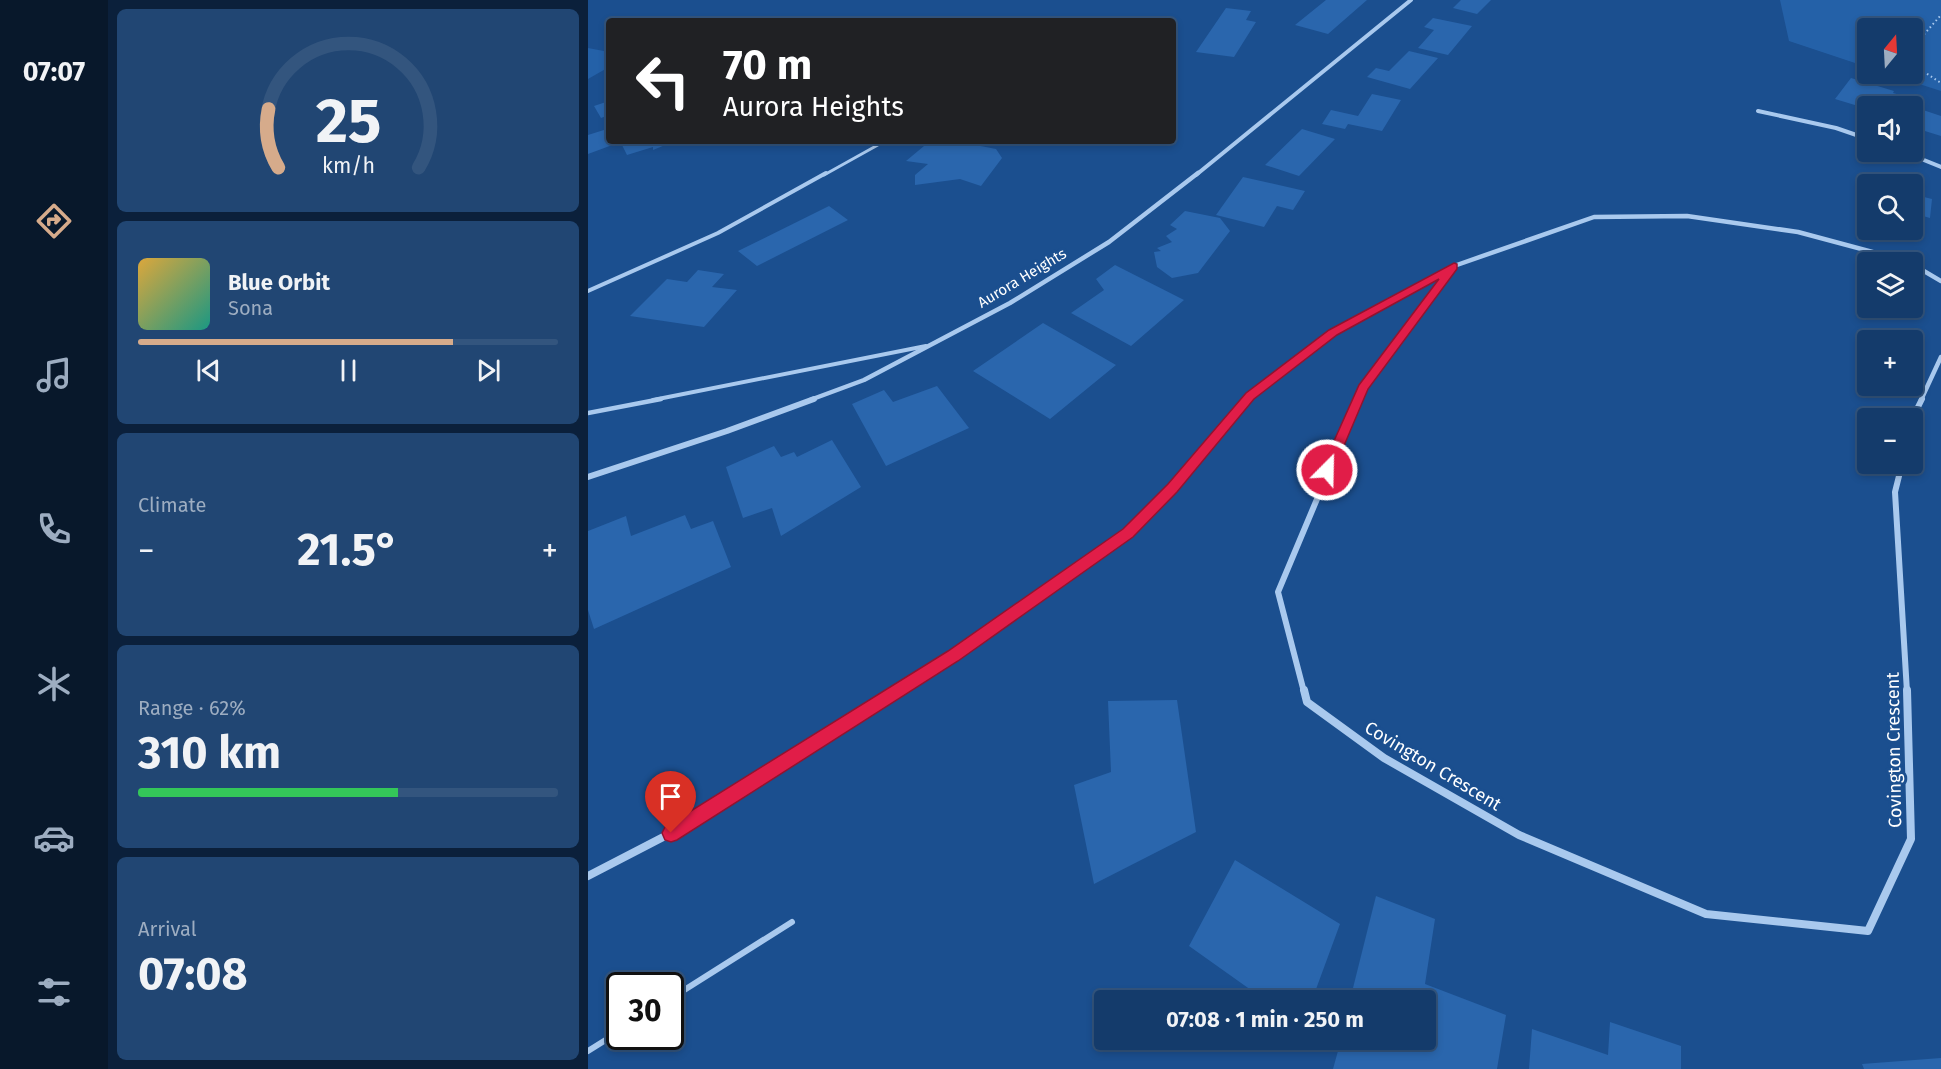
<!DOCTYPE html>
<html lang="en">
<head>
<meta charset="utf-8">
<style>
  body { margin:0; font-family:"Fira Sans",sans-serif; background:#214673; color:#f1f3f6; height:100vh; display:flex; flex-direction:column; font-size:22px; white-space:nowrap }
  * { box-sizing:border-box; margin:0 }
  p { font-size:20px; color:#9dadc1 }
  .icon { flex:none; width:33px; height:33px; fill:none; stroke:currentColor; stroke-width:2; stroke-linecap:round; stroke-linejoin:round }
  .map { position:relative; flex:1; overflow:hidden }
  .side { display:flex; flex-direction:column; gap:9px; padding:9px; background:#0b203b; width:480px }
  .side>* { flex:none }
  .guide { position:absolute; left:18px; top:18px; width:570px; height:126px; border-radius:6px; box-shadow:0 3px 9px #0003,0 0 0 2px #33557e; background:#202124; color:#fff; overflow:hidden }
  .needle { width:39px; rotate:18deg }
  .fabs { position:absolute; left:1269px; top:18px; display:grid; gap:12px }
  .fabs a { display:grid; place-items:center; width:66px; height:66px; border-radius:6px; background:#143b6b; box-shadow:0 3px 9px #0003,0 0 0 2px #33557e; font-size:30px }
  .speed { position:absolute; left:18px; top:972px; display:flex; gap:12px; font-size:30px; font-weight:700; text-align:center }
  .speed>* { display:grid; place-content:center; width:78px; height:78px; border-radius:50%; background:#143b6b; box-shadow:0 3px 9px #0003,0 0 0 2px #33557e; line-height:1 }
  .speed .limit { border:3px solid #111; border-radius:9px; background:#fff; color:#111 }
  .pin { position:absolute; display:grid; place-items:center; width:51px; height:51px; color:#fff; margin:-62px -26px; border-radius:50% 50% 50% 0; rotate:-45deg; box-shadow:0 0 6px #0007 }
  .pin .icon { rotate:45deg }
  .me { position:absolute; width:66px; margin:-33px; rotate:23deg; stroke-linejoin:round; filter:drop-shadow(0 0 4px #0008) }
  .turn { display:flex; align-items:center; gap:21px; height:126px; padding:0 18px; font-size:27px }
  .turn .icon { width:78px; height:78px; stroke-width:2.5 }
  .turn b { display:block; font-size:42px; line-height:51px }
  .big { font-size:45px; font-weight:700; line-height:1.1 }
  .side .tile { flex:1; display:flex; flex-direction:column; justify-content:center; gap:9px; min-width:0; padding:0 21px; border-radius:9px; background:#214673 }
  .side .dial { align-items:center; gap:0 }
  .dial svg { height:156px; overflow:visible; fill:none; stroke:#33557e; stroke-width:7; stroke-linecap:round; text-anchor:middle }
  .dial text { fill:#f1f3f6; stroke:none }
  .song { display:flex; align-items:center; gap:18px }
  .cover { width:72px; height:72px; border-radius:9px; background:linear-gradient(135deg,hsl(40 70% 55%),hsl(170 70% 35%)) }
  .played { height:6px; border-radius:3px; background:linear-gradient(90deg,#d6ab8b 75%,#33557e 75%) }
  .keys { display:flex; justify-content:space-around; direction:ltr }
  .heat { display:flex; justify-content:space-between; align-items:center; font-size:33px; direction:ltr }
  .charge { height:9px; border-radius:4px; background:linear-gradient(90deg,#34c759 62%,#33557e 0) }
  .trip { position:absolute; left:506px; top:990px; width:342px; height:60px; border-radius:6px; background:#143b6b; box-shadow:0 3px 9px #0003,0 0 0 2px #33557e; font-weight:700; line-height:60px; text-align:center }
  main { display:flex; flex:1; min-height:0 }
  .tabs { display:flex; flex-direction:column; width:108px; justify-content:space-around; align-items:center; background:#08182b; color:#9dadc1 }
  .tabs .icon { width:42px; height:42px }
  .tabs .selected { color:#d6ab8b }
  .tabs b { font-size:27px; color:#f1f3f6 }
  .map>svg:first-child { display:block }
  .green { fill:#2461a8 }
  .building { fill:#2a66ad }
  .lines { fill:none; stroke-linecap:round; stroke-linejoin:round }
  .path { stroke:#a9c9ee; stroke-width:2; stroke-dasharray:1.5 3; stroke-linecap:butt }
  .lane-far3 { stroke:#a9c9ee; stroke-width:3 }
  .lane-far2 { stroke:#a9c9ee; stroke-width:4 }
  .lane-far1 { stroke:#a9c9ee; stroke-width:4.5 }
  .lane { stroke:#a9c9ee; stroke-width:6 }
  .street-far3 { stroke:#a9c9ee; stroke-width:4 }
  .street-far2 { stroke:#a9c9ee; stroke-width:4.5 }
  .street-far1 { stroke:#a9c9ee; stroke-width:6 }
  .street { stroke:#a9c9ee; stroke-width:8 }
  .route { fill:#e11d48; stroke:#92132f; stroke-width:1.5 }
  .labels { text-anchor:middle; stroke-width:6; stroke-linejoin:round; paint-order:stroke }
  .far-street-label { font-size:15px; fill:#fff; stroke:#1b4f8f }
  .street-label { font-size:18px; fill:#fff; stroke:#1b4f8f }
</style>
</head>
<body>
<main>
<nav class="tabs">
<b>07:07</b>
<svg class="icon selected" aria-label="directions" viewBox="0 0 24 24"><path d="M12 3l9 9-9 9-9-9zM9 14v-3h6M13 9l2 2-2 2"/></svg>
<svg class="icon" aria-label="music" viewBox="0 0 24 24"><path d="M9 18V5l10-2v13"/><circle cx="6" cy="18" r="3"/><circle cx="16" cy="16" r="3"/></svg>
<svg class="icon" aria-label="phone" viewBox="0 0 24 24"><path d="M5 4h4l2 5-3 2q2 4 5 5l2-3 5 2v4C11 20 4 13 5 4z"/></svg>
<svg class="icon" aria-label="climate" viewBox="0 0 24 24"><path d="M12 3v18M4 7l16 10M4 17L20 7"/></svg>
<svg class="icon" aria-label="car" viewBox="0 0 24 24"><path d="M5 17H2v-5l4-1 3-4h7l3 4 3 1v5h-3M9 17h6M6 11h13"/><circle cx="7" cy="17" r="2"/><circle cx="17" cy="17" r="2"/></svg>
<svg class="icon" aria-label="filters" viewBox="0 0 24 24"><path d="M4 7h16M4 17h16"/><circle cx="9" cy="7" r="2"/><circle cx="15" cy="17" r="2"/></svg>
</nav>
<section class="side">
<div class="tile dial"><svg viewBox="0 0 100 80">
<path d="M14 69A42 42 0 1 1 86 69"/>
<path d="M14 69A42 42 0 0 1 9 39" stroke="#d6ab8b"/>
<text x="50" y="56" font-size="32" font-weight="700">25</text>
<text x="50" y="72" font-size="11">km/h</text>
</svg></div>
<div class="tile">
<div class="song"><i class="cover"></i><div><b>Blue Orbit</b><p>Sona</p></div></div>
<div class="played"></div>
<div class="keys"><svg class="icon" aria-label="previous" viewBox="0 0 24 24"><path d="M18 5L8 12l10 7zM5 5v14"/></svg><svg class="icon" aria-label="pause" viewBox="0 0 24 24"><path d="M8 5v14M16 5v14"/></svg><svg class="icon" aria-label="next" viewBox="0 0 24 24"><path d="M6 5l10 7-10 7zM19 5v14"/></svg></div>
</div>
<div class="tile"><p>Climate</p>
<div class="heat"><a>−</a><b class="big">21.5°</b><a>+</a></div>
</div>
<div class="tile"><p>Range · 62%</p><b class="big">310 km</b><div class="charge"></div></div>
<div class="tile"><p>Arrival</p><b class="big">07:08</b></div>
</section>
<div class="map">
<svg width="1353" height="1069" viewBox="0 0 1353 1069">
  <rect width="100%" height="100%" fill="#1b4f8f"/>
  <path class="green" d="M1192 0H1353V91L1300 74H1324V28H1280L1279 67 1201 41Z
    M0 48 21 52V67L0 79Z"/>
  <path class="building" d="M738 0H779L740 34 707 25Z
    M873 0H903L889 14 865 8Z
    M638 8 663 11 658 20 668 22 646 57 608 52Z
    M845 18 884 26 860 55 830 48 846 30 836 27Z
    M821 51 850 58 822 89 779 77 788 68 801 71Z
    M1263 78 1306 91 1305 93 1326 99 1321 106H1280V109L1247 99Z
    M784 94 813 100 794 131 760 124 757 129 734 124 743 110 770 116Z
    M21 101V115L13 118 6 106Z
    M1332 109 1353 116V136L1324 127V120Z
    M21 119V141H25L27 144 0 154V135L19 129 17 120Z
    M714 129 747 139 711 176 677 165Z
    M32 141H97L90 144 87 141 65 150V147L39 155Z
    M342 141H367L408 149 414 158 393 186 372 179 327 185V175L340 164 318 161Z
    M1276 175 1308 184H1280V201L1271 199Z
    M655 177 717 191 705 210 689 206 676 227 628 215Z
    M1324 194 1344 199 1342 218 1324 213Z
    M241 206 260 220 169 266 150 251Z
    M597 211 632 218 642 231 610 273 584 278 569 267 566 252 573 251 569 248 584 242 578 236 589 229 582 225Z
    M527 265 596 300 543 346 483 313 516 290 508 279Z
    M110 270 136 274 124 287 149 290 116 327 42 316 79 279 99 282Z
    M455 323 528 365 462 419 385 371Z
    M349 386 381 428 298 466 264 404 296 390 305 402Z
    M244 440 273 487 193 536 184 508 155 518 138 467 186 446 193 457 206 452 209 457Z
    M97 515 103 529 125 521 143 567 6 629 0 610V531L38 516 43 536Z
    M589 700 608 832 506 884 486 785 523 772 520 701Z
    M647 860 752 924 724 1000H677L601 946Z
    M788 896 847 919 837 984 918 1015 909 1069H745L753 1040H837V1000H762Z
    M1022 1022 1093 1046V1069H941L944 1029 1020 1055Z
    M1353 1058V1069H1276L1274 1064Z"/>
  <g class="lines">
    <path class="path" d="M1324 48 1353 15
      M1324 64 1353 83"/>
    <path class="lane-far3" d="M236 175 297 141"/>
    <path class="lane-far2" d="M0 291 130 233 238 173
      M65 400 338 346"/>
    <path class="lane-far1" d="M0 413 73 399"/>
    <path class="lane" d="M82 999 204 922
      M0 1051 32 1031"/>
    <path class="street-far3" d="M1170 111 1248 128 1280 139
      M1316 152 1353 167
      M608 175 823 0"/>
    <path class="street-far2" d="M1324 264 1353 281
      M222 400 276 380 422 303 521 242 610 173
      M659 400 745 332 863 268
      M770 400 775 388 866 266 1006 217 1099 216 1210 232 1322 262
      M1333 400 1353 357"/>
    <path class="street-far1" d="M1324 419 1334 399
      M1314 464 1307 492 1319 692
      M0 477 139 431 226 399
      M308 692 365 656 540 533 584 488 660 399
      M716 692 690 592 771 399"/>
    <path class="street" d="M716 690 719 702 796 758 931 835 1118 914 1280 931 1323 839 1319 690
      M0 876 83 833 310 690"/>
  </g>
  <path class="route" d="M866 263 869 264V269L780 389 744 474H735L733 470 771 385 851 279 749 335 666 399 589 492 545 537 370 661 89 840 83 842 77 840 74 833 77 827 360 651 535 529 580 484 658 393 741 330Z"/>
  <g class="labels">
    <g class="far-street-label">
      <text transform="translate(434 278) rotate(-31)" y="5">Aurora Heights</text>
    </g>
    <g class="street-label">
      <text transform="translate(1306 750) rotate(-91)" y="6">Covington Crescent</text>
      <text transform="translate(845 766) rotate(31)" y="6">Covington Crescent</text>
    </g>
  </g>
</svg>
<div class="fabs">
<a><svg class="needle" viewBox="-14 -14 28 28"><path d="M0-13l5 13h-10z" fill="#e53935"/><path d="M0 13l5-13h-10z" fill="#9dadc1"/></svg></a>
<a><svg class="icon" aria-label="sound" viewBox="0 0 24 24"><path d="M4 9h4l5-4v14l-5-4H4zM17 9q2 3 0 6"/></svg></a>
<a><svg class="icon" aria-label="search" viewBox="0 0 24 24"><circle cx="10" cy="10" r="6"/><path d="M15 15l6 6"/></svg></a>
<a><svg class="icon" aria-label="layers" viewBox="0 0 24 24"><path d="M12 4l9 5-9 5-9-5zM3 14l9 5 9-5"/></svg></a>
<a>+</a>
<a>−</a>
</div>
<div class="speed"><div class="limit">30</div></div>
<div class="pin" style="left:83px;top:833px;background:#d93025"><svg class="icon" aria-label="arrive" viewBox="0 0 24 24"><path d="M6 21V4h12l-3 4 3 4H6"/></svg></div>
<svg class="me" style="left:739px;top:470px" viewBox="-20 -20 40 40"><circle r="17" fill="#e11d48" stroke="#fff" stroke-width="3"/><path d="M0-11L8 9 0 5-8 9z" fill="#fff"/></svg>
<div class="trip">07:08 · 1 min · 250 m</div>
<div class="guide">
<div class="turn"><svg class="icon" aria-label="left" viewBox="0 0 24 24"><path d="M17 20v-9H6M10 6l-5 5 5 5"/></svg><div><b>70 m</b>Aurora Heights</div></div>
</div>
</div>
</main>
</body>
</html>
